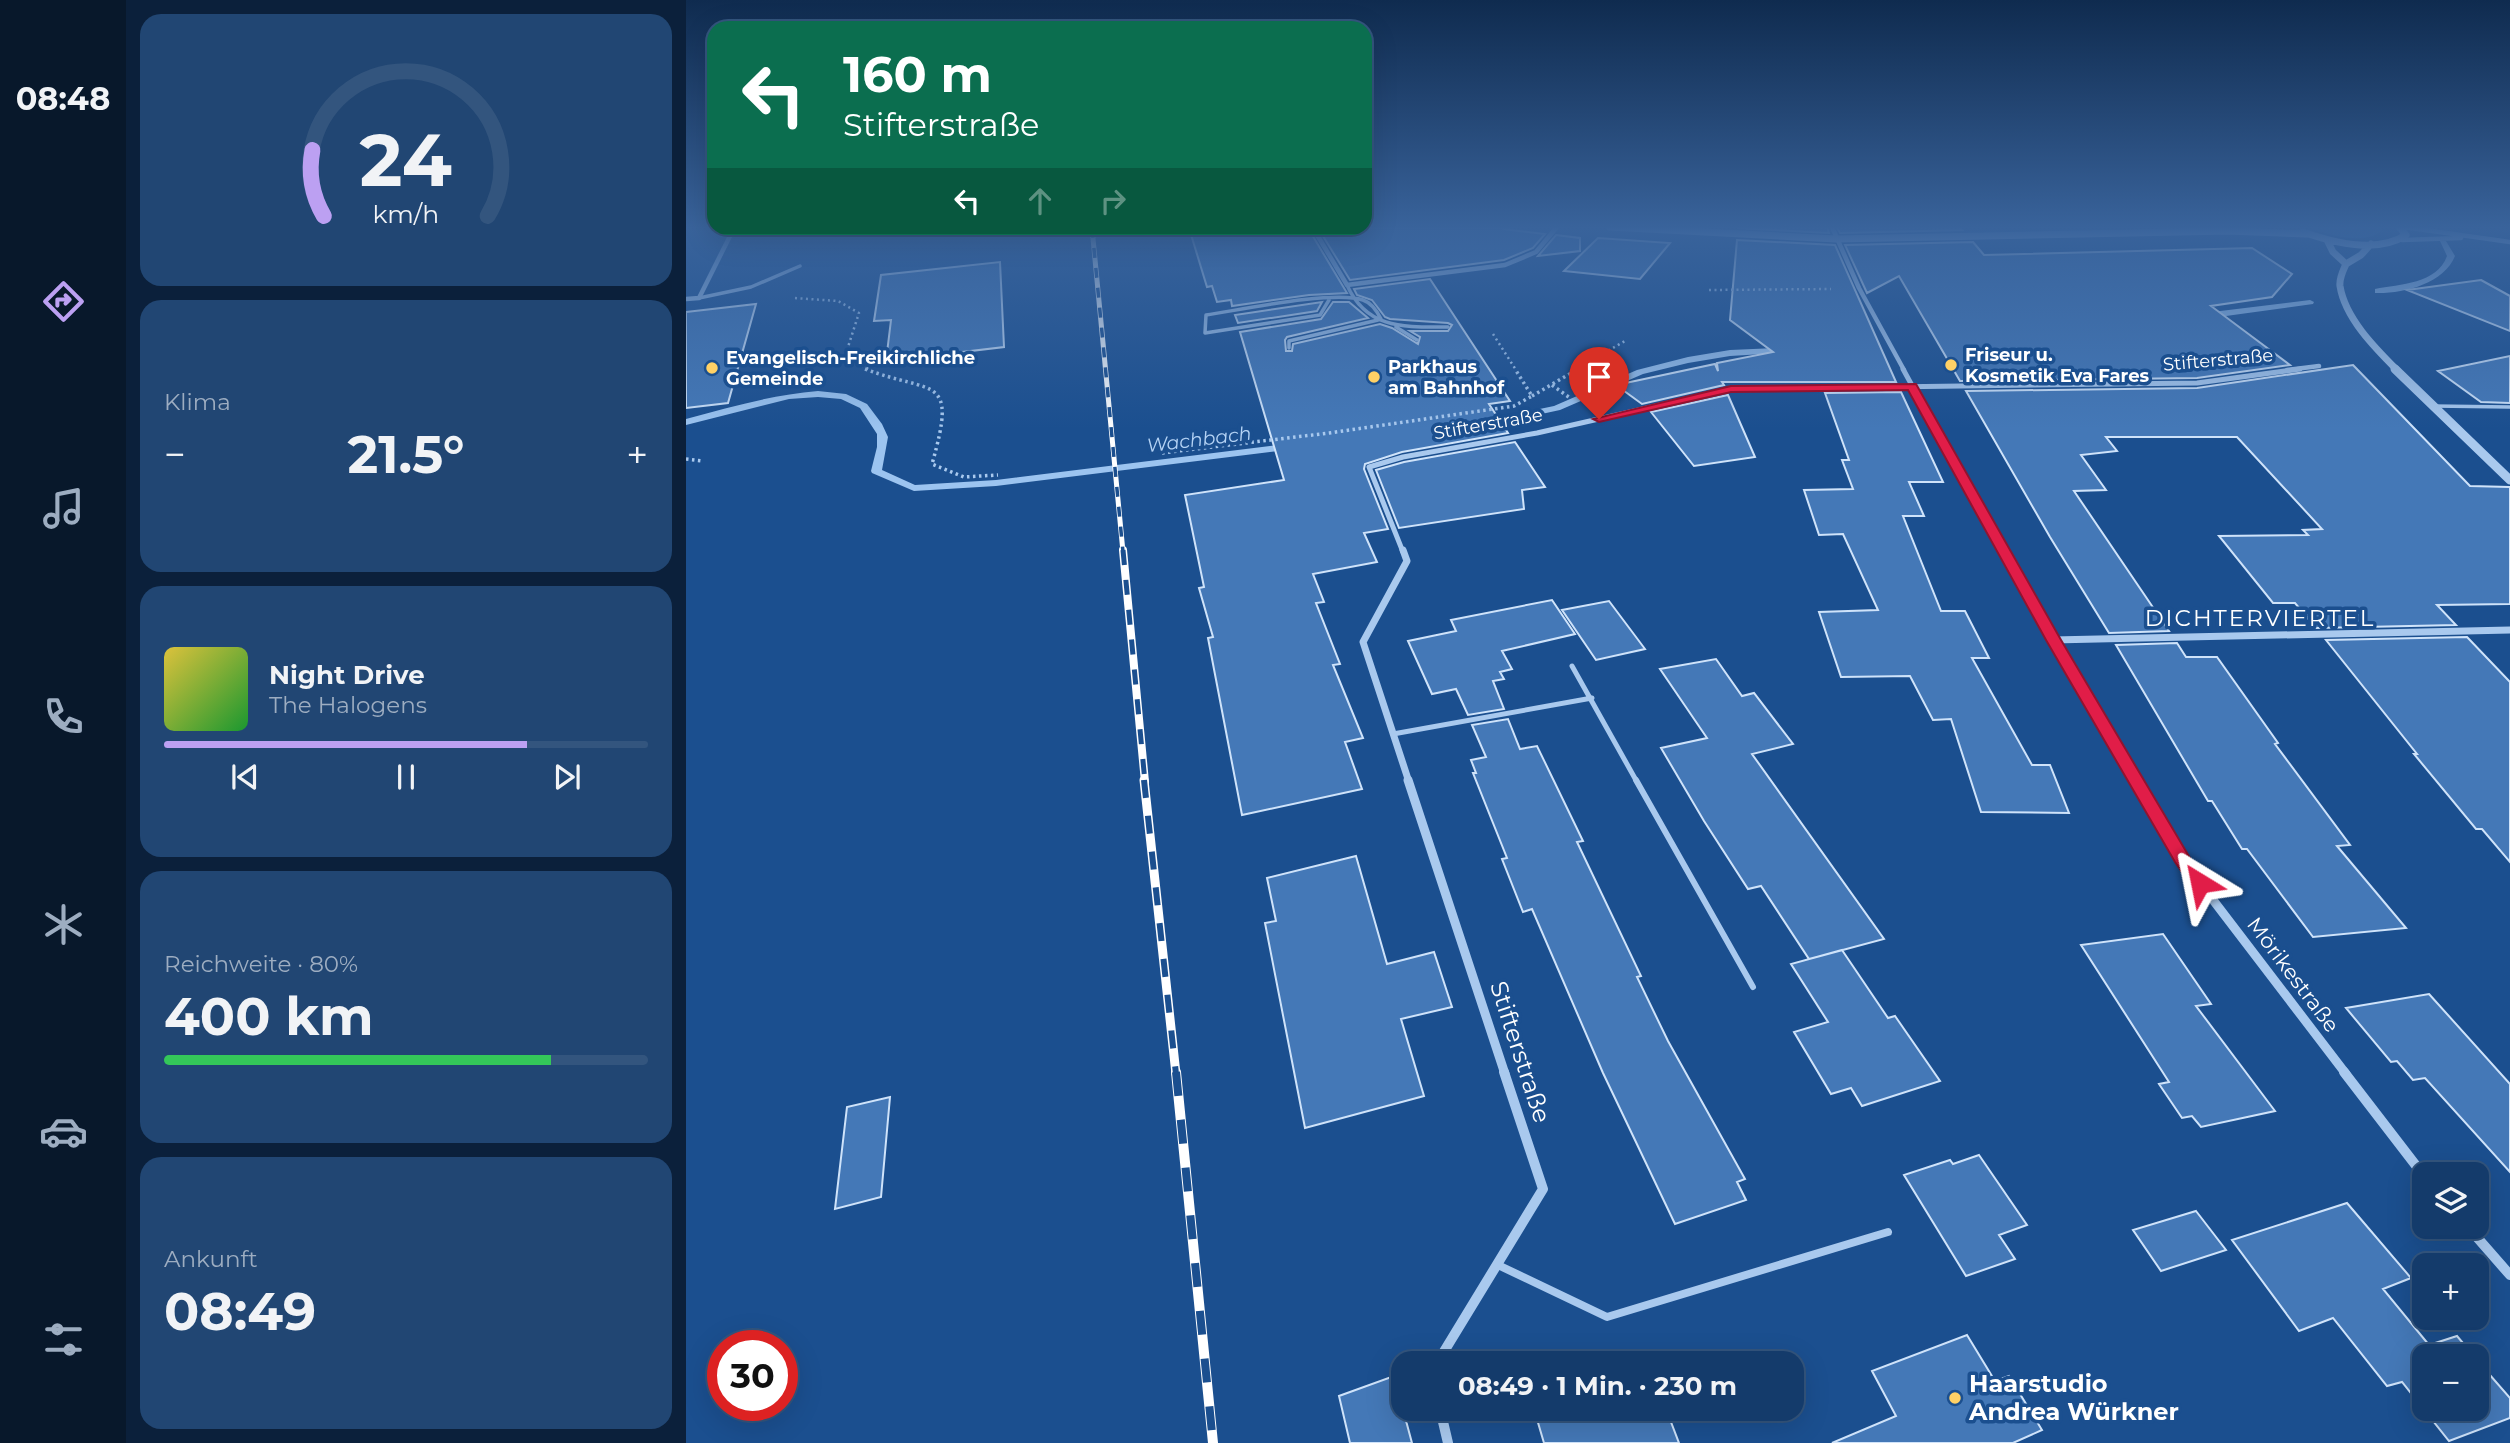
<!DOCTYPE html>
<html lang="de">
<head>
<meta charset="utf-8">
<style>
  body { margin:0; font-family:Montserrat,sans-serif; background:#214673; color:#f1f3f6; height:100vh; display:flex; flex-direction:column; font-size:26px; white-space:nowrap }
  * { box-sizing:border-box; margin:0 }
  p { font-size:23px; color:#9dadc1 }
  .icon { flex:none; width:38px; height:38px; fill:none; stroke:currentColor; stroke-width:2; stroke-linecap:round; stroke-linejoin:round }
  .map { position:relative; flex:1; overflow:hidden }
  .sheet { display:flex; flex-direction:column; gap:14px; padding:14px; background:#0b203b; width:560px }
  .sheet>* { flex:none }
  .hud { position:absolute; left:21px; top:21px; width:665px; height:214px; border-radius:21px; box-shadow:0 7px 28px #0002,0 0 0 2px #33557e; background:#0b6e4f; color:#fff; overflow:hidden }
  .fabs { position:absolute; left:1726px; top:1162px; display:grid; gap:14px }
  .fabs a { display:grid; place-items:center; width:77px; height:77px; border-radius:14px; background:#143b6b; box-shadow:0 7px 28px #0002,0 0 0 2px #33557e; font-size:35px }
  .speed { position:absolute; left:21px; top:1330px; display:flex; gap:14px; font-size:35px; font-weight:700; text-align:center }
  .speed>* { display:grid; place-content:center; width:91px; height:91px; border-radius:50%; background:#143b6b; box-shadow:0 7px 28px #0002,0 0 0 2px #33557e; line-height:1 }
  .speed .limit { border:10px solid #d22; background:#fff; color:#111 }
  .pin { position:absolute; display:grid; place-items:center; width:60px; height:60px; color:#fff; margin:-72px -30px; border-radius:50% 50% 50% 0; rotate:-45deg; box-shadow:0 0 7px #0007 }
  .pin .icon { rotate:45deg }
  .me { position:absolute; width:77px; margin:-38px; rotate:325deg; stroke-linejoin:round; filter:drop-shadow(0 0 5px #0008) }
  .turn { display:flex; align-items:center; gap:24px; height:147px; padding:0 21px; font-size:32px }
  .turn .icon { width:91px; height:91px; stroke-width:2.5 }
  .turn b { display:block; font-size:49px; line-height:60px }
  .lanes { display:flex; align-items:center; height:66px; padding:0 21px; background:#0003; justify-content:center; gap:35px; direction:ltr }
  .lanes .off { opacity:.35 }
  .big { font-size:52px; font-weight:700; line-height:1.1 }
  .sheet .card { flex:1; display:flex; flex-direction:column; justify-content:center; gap:10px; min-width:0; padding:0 24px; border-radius:21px; background:#214673 }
  .sheet .dial { align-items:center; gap:0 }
  .dial svg { height:182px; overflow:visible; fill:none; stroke:#33557e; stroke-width:7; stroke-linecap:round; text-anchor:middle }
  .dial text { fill:#f1f3f6; stroke:none }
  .song { display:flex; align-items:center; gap:21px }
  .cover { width:84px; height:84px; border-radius:10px; background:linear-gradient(135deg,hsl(50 70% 55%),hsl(130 70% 35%)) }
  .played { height:7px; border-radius:4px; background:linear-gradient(90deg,#bca0f2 75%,#33557e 75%) }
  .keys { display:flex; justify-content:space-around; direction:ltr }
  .heat { display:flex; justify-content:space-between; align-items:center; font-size:38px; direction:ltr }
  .charge { height:10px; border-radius:5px; background:linear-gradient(90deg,#34c759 80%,#33557e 0) }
  .trip { position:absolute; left:705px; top:1351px; width:413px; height:70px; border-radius:21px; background:#143b6b; box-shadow:0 7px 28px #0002,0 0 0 2px #33557e; font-weight:700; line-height:70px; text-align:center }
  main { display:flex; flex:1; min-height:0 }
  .menu { display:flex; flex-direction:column; width:126px; justify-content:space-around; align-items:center; background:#08182b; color:#9dadc1 }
  .menu .icon { width:49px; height:49px }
  .menu .current { color:#bca0f2 }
  .menu b { font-size:32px; color:#f1f3f6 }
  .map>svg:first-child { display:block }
  .green { fill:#2e69ad }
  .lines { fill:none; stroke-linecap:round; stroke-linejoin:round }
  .stream { fill:#9cc4f0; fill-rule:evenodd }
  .building { fill:#4478b7; stroke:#cfe3fa; stroke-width:2 }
  .path-far1 { stroke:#a9c9ee; stroke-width:2.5; stroke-dasharray:2 3.5; stroke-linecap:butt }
  .path { stroke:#a9c9ee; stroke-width:3.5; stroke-dasharray:2.5 3.5; stroke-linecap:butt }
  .service-far3 { stroke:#a9c9ee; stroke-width:3.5 }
  .service-far2 { stroke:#a9c9ee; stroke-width:5 }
  .service-far1 { stroke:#a9c9ee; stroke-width:6 }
  .service { stroke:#a9c9ee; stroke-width:8 }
  .minor-far4 { stroke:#a9c9ee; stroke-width:4.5 }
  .minor-far3 { stroke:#a9c9ee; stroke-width:5 }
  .minor-far2 { stroke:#a9c9ee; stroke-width:7 }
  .minor-far1 { stroke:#a9c9ee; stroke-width:9 }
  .minor { stroke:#a9c9ee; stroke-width:10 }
  .tertiary-far1 { stroke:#a9c9ee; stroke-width:7 }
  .tertiary { stroke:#a9c9ee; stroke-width:9 }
  .rail-far3-casing { stroke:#fff; stroke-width:5 }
  .rail-far2-casing { stroke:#fff; stroke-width:8 }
  .rail-far1-casing { stroke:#fff; stroke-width:9 }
  .rail-casing { stroke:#fff; stroke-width:10 }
  .rail-far3 { stroke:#1b4f8f; stroke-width:3.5; stroke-dasharray:10; stroke-linecap:butt }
  .rail-far2 { stroke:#1b4f8f; stroke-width:5; stroke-dasharray:15; stroke-linecap:butt }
  .rail-far1 { stroke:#1b4f8f; stroke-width:6; stroke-dasharray:18; stroke-linecap:butt }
  .rail { stroke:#1b4f8f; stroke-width:8; stroke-dasharray:24; stroke-linecap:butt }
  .route { fill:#e11d48; stroke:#92132f; stroke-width:2 }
  .poi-dot { fill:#ffd166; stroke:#1b4f8f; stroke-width:2.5 }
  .labels { text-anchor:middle; stroke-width:7; stroke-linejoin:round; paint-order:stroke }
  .far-poi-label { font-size:18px; font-weight:bold; fill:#fff; stroke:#1b4f8f; text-anchor:start }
  .far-street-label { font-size:18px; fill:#fff; stroke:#1b4f8f }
  .far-water-label { font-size:19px; font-style:italic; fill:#b5d3f5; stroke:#1b4f8f }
  .street-label { font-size:21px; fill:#fff; stroke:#1b4f8f }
  .neighbourhood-label { font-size:23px; letter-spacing:2px; fill:#fff; stroke:#1b4f8f }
  .near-street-label { font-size:24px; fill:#fff; stroke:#1b4f8f }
  .near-poi-label { font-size:24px; font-weight:bold; fill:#fff; stroke:#1b4f8f; text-anchor:start }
</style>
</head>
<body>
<main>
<nav class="menu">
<b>08:48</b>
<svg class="icon current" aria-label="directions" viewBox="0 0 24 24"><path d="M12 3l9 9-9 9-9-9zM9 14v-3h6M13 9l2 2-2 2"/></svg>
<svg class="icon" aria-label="music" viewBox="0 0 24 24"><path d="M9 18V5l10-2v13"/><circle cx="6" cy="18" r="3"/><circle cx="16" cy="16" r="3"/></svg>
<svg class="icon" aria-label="phone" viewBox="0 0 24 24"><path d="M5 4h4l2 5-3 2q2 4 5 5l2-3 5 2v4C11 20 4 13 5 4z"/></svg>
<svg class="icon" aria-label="climate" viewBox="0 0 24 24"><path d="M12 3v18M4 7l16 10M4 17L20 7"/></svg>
<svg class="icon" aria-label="car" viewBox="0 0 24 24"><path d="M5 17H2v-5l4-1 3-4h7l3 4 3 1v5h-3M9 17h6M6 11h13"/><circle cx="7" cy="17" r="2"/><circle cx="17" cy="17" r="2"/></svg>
<svg class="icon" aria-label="filters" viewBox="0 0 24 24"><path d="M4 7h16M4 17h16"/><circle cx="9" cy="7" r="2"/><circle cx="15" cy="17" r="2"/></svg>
</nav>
<section class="sheet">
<div class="card dial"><svg viewBox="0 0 100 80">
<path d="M14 69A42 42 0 1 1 86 69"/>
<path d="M14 69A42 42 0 0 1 9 40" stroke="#bca0f2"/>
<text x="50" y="56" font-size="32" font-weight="700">24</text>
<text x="50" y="72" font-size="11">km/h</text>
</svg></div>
<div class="card"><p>Klima</p>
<div class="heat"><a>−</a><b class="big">21.5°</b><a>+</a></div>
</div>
<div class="card">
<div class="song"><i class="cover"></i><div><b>Night Drive</b><p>The Halogens</p></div></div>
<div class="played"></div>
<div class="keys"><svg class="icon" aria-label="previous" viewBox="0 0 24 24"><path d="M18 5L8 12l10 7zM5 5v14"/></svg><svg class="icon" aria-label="pause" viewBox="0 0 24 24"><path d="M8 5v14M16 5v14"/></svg><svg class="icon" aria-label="next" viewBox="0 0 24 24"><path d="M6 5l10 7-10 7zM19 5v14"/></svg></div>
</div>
<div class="card"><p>Reichweite · 80%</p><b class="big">400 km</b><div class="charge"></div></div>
<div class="card"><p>Ankunft</p><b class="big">08:49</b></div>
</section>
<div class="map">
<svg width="1824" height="1443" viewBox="0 0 1824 1443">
  <rect width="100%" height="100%" fill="#1b4f8f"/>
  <path class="green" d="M1624 227H1692L1696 231C1678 245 1643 236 1624 227Z"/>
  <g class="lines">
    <path class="stream" d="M1754 241H1760L1769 256C1758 284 1716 294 1689 293V289C1714 284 1751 284 1761 256Z
      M1624 300 1628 302 1627 304 1518 319 1514 316 1518 313Z
      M1090 348 1094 351 1093 353 1044 356 1002 363 957 374 874 410 795 427 790 424 795 421 868 406 951 370 1002 357 1044 350Z
      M132 391 160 394 181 404 196 424 202 437 196 470 229 485 310 480 608 443 613 446 608 449 310 486 228 491 186 473 185 471 191 447V434L174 408 155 399 132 397 103 399 0 425V419C44 407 86 395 132 391Z"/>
  </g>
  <path class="building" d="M816 227 817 229 859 234 847 248 818 260 664 280 632 228Z
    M1052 227H1141L1143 233 1052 228Z
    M1151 227H1273L1276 230 1154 233Z
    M503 228H622L661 293 623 295 546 306 545 300 531 302 526 286 521 287Z
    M870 235 894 238V251L852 256Z
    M912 238 984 243 954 279 878 271Z
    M1051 240 1149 245 1210 382H1036L1038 385 956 404 930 385 1029 364 1032 371 1031 363 1087 352 1044 320Z
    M1287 242 1298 255 1566 248 1606 274 1586 297 1525 306 1604 365 1511 378 1274 381 1213 276 1181 293 1159 245Z
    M314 262 318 347 200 361 205 320 188 321 195 275Z
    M744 279 824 401 803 404 822 433 716 452 679 464 678 469 702 529 678 533 691 562 627 574 638 602 630 603 654 664 647 665 677 738 659 742 676 789 556 815 522 638 527 637 513 588 518 587 499 495 598 480 554 332 635 319 647 302H663L682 318 601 337 599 340 600 351H606L607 344 694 324 706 328 732 344 734 337 724 331H762L766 325 762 323 704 319 699 317 686 300 671 295 668 289Z
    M1795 280 1824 296V331L1721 290Z
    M636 302 631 311 552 323 549 315Z
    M70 304 42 403 0 408V312Z
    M1824 356V403L1795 402 1752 371Z
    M1667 365 1784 486 1824 487V604L1751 605 1770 625 1630 628 1609 603H1587L1533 536 1622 535 1617 530 1636 529 1551 437H1420L1431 451 1395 455 1420 490 1388 491 1483 631 1423 633 1364 537 1280 391 1511 388Z
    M1215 392 1257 482H1223L1238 516H1217L1255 611H1279L1303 658H1286L1346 765H1364L1383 813 1295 812 1265 719 1247 720 1224 676 1155 677 1133 612 1192 610 1157 534 1133 535 1118 490 1167 489 1156 460H1163L1139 393Z
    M1042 395 1069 457 1008 466 965 412Z
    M829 442 859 487 836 490 838 509 713 528 690 470 718 462Z
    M866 600 889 634 816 651 826 669 814 672 818 679 807 681 818 709 782 715 770 689 746 694 722 641 770 631 765 620Z
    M923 601 959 649 910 660 876 610Z
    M1781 637 1824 682V862L1796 829H1790L1728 754H1731L1640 640Z
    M1491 643 1500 657H1531L1592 743 1589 744 1664 845 1651 846 1720 928 1627 937 1561 849H1556L1526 801H1522L1430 645Z
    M1030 659 1056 696 1068 693 1107 744 1066 754 1198 939 1123 959 1075 886 1062 889 1018 821 975 748 1021 738 974 669Z
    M822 719 834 749 851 746 897 841 891 842 955 976 951 977 982 1041 1059 1179 1051 1182 1060 1200 989 1224 917 1073 846 909 837 912 816 859 821 858 787 773H790L785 760 800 757 786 725Z
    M670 856 701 964 748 952 766 1007 715 1019 738 1096 619 1128 579 923 590 921 581 878Z
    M1477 934 1525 1004 1510 1006 1589 1111 1515 1127 1506 1116 1496 1118 1473 1084 1483 1082 1395 945Z
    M1156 950 1202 1018 1209 1016 1254 1081 1176 1106 1165 1088 1145 1094 1108 1032 1142 1022 1105 964Z
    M1743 994 1824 1084V1172L1739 1078 1727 1080 1711 1061 1705 1062 1660 1008Z
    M204 1097 195 1197 149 1209 161 1107Z
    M1293 1155 1341 1225 1313 1235 1329 1259 1280 1276 1218 1175 1264 1160 1267 1164Z
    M1661 1203 1725 1278 1697 1289 1743 1345 1771 1336 1788 1356H1738V1409H1790V1359L1824 1398V1418L1763 1441 1716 1382 1701 1386 1647 1318 1613 1331 1546 1240Z
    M1510 1211 1540 1250 1475 1271 1447 1230Z
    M1281 1335 1309 1381 1323 1376 1356 1430 1327 1443H1146L1210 1416 1186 1371Z
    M708 1376 726 1443H664L653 1396Z
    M848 1409H980L993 1443H858Z"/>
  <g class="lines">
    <path class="path-far1" d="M1023 290 1145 289
      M109 298 152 301 173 313 162 347 170 362 184 370
      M807 334 830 370
      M889 370 939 341"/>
    <path class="path" d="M179 369C248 395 272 373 246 464L278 477 312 475
      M866 385 884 398
      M846 396 892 369
      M476 453 643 433 828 406 846 396 829 369
      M0 459 17 461"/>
    <path class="service-far3" d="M661 285C681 330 719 327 762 327
      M13 298 65 287 114 266
      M643 300 634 315 519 333 520 315C554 310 647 290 677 300 686 303 691 311 695 319
      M710 327 731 340
      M603 348V341L692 320
      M1747 406 1824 407"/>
    <path class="service-far2" d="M886 666 951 782
      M707 734 906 698"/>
    <path class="service-far1" d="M950 780 1067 987"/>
    <path class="service" d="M812 1265 921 1317 1202 1232"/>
    <path class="minor-far4" d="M1146 227 1173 288 1218 370
      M1718 227 1824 242
      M627 228 661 285 819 265 850 252 871 227
      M1716 240 1775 238
      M0 299 13 298 48 228
      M1601 370 1633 366"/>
    <path class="minor-far3" d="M1217 369 1317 552
      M717 552 683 467 717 457 851 433 1045 389 1511 383 1614 369"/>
    <path class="minor-far2" d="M717 550 721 561 677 642 723 782
      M1316 550 1451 782
      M1367 640 1824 630"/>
    <path class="minor-far1" d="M722 780 819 1074
      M1450 780 1498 862 1660 1074"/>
    <path class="minor" d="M1658 1072 1738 1176
      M1782 1227 1824 1275
      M751 1363 857 1189 818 1072
      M754 1409 762 1443"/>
    <path class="tertiary-far1" d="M924 227 1150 239 1542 231 1621 234
      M1617 232C1648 243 1691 254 1720 235L1713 227
      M1641 240 1647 252 1660 264
      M1685 244 1675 255 1660 264C1657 271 1653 278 1654 286 1659 318 1689 348 1711 370"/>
    <path class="tertiary" d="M1709 369 1824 480"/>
    <g class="rail-far3-casing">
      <path id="rail-far3" d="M406 228 437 552"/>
    </g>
    <g class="rail-far2-casing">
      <path id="rail-far2" d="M437 550 459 782"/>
    </g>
    <g class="rail-far1-casing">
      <path id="rail-far1" d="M458 780 490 1074"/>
    </g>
    <g class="rail-casing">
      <path id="rail" d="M490 1072 527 1443"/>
    </g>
    <use href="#rail-far3" class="rail-far3"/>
    <use href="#rail-far2" class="rail-far2"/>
    <use href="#rail-far1" class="rail-far1"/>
    <use href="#rail" class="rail"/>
  </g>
  <linearGradient id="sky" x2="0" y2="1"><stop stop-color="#0f2b4f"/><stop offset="0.53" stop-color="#39639b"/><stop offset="1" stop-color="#39639b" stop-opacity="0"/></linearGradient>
  <rect width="1824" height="429" fill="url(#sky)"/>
  <path class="route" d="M1230 384 1375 640 1504 858 1523 883 1520 888H1507L1489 862 1360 640 1222 390 1045 392 913 422 907 419 1045 386Z"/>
  <g class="poi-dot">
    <circle cx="1265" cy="365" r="7"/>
    <circle cx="26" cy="368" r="7"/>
    <circle cx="688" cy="377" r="7"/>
    <circle cx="1269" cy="1398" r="7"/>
  </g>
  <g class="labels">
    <g class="far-poi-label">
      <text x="1279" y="361">Friseur u.<tspan x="1279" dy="21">Kosmetik Eva Fares</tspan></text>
      <text x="40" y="364">Evangelisch-Freikirchliche<tspan x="40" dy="21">Gemeinde</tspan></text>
      <text x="702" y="373">Parkhaus<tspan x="702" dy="21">am Bahnhof</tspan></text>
    </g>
    <g class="far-street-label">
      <text transform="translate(1532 360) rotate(-5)" y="6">Stifterstraße</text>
      <text transform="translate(802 424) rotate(-10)" y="6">Stifterstraße</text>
    </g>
    <g class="far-water-label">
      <text transform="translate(513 439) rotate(-7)" y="7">Wachbach</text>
    </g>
    <g class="street-label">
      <text transform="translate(1607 975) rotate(53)" y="7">Mörikestraße</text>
    </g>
    <g class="neighbourhood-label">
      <text x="1574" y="626">DICHTERVIERTEL</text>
    </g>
    <g class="near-street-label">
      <text transform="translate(834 1052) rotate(72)" y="8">Stifterstraße</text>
    </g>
    <g class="near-poi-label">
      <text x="1283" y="1392">Haarstudio<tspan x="1283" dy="28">Andrea Würkner</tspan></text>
    </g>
  </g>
</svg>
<div class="fabs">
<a><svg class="icon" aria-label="layers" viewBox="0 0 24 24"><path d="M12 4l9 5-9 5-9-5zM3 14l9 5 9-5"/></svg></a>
<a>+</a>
<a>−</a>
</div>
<div class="speed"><div class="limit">30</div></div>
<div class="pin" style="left:913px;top:419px;background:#d93025"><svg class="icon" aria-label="arrive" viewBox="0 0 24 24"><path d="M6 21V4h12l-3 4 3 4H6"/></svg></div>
<svg class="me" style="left:1514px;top:883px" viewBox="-20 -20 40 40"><path d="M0-17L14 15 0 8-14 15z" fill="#e11d48" stroke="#fff" stroke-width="4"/></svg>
<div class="trip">08:49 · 1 Min. · 230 m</div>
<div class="hud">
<div class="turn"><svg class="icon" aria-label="left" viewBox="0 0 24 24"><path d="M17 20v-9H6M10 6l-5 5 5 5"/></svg><div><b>160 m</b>Stifterstraße</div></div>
<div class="lanes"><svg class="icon" aria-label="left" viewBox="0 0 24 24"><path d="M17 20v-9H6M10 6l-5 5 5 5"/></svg><svg class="icon off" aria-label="ahead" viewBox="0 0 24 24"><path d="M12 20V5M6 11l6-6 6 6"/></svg><svg class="icon off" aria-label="right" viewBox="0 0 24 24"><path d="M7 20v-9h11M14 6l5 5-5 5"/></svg></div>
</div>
</div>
</main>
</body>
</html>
